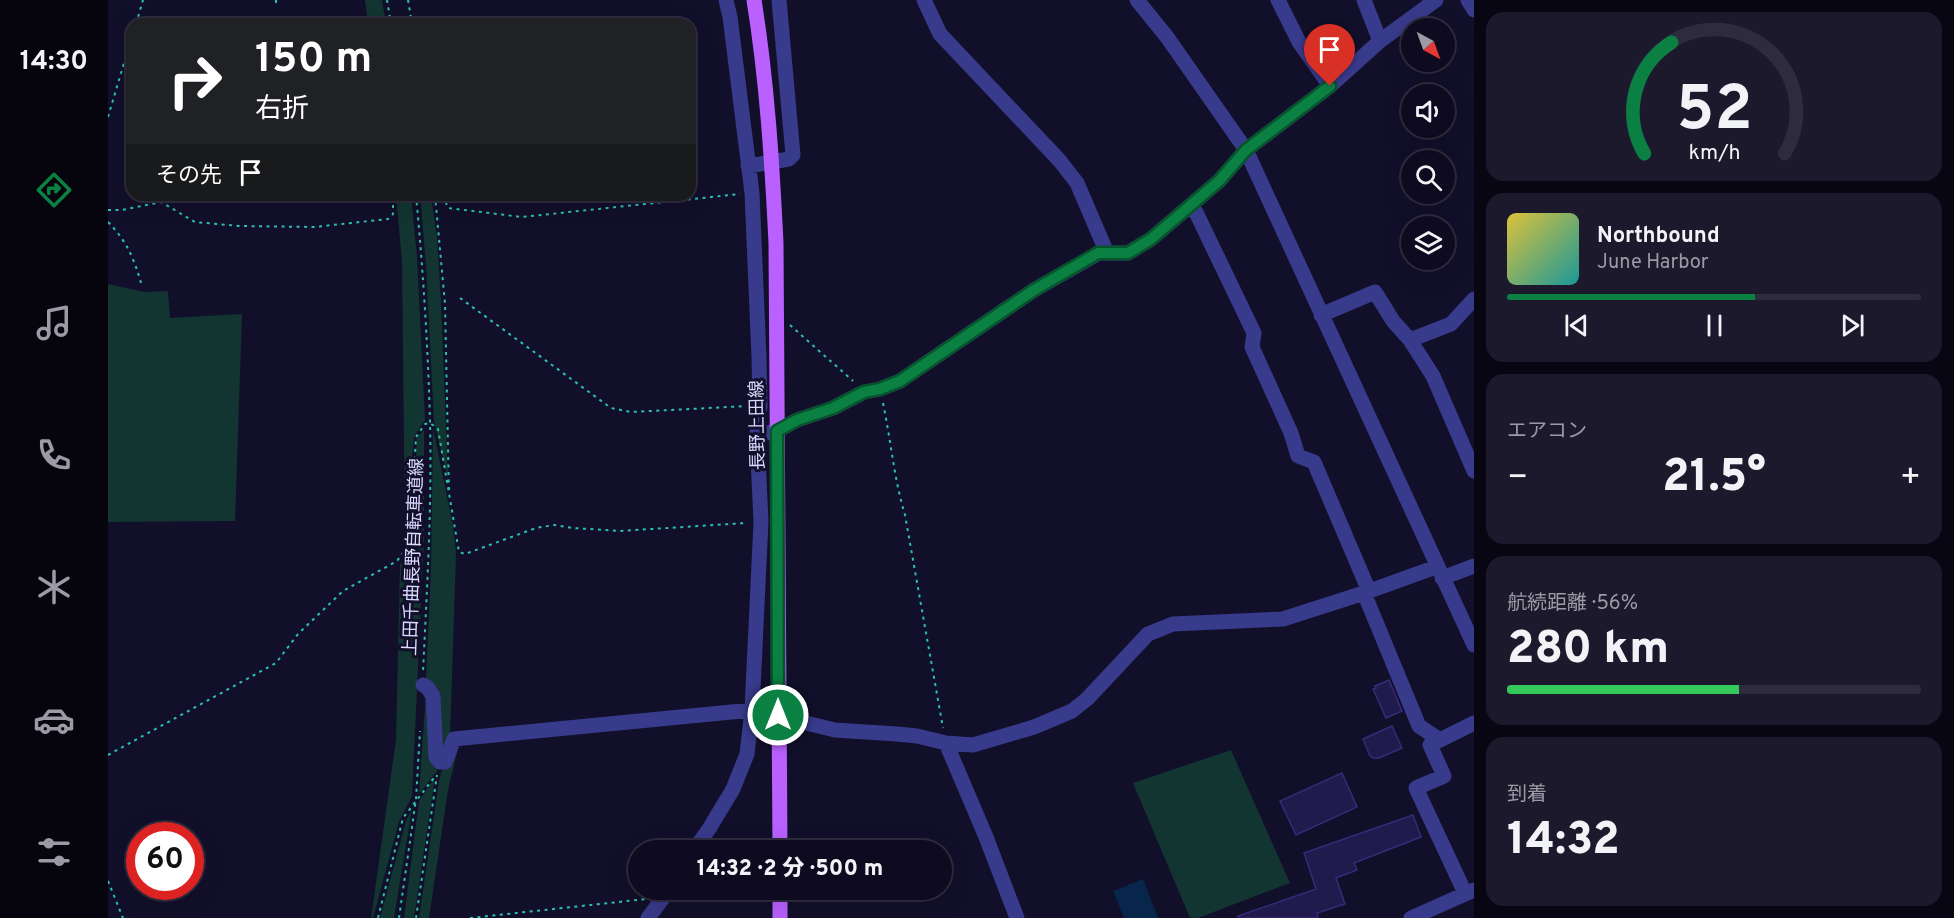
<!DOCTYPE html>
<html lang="ja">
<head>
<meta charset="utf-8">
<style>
  body { margin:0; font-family:Overpass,"Noto Sans JP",sans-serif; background:#1c192d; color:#f1f3f6; height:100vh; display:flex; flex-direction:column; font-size:22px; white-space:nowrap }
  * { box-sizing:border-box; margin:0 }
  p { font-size:20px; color:#9b9ba5 }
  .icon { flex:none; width:33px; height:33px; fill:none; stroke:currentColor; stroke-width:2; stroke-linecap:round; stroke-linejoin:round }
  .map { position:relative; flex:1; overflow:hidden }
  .drawer { display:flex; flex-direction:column; gap:12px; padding:12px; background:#080612; width:480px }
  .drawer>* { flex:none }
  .hud { position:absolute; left:18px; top:18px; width:570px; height:183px; border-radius:18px; box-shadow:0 6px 24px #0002,0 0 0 2px #2e2b3e; background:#202124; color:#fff; overflow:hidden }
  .needle { width:39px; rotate:139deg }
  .fabs { position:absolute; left:1293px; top:18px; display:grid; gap:12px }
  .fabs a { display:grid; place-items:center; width:54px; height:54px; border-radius:50%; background:#0e0b20; box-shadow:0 6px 24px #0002,0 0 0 2px #2e2b3e; font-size:30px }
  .speed { position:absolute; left:18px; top:822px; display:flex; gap:12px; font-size:30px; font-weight:700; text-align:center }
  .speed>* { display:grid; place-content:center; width:78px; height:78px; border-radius:50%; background:#0e0b20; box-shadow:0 6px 24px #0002,0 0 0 2px #2e2b3e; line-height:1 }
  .speed .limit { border:9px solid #d22; background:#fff; color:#111 }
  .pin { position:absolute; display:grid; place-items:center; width:51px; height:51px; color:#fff; margin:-62px -26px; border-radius:50% 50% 50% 0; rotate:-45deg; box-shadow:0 0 6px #0007 }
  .pin .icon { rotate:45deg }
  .me { position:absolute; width:66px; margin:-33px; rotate:0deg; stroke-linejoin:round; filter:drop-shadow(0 0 4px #0008) }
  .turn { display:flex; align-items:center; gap:21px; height:126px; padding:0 30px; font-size:27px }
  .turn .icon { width:78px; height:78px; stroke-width:2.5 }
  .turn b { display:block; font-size:42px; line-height:51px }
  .then { display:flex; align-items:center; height:57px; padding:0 30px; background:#0003; gap:12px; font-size:22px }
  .big { font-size:45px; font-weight:800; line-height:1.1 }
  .drawer .card { flex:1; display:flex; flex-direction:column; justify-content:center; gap:9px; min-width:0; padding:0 21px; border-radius:18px; background:#1c192d }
  .drawer .dial { align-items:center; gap:0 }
  .dial svg { height:156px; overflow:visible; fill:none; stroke:#2e2b3e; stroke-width:7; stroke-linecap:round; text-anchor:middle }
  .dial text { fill:#f1f3f6; stroke:none }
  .song { display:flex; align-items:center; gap:18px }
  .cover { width:72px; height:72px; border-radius:9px; background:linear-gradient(135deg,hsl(50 70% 55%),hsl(180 70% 35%)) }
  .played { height:6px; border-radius:3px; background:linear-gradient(90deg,#0b8043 60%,#2e2b3e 60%) }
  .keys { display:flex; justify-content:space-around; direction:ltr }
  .heat { display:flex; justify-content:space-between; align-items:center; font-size:33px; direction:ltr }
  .charge { height:9px; border-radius:4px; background:linear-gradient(90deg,#34c759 56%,#2e2b3e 0) }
  .trip { position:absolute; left:520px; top:840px; width:324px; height:60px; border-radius:30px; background:#0e0b20; box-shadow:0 6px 24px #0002,0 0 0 2px #2e2b3e; font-weight:800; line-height:60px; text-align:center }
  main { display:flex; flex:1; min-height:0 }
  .tab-bar { display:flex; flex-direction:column; width:108px; justify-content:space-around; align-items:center; background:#06040d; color:#9b9ba5 }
  .tab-bar .icon { width:42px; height:42px }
  .tab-bar .selected { color:#0b8043 }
  .tab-bar b { font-size:27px; color:#f1f3f6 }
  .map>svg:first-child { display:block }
  .green { fill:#123531 }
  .water { fill:#08254b }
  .building { fill:#211a4c; stroke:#362b79; stroke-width:1.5 }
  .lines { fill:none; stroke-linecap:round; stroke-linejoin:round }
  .path { stroke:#2ac2ae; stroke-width:2; stroke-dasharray:3 4.5; stroke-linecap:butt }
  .minor { stroke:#383a8b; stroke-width:15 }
  .major { stroke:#b960ff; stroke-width:15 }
  .route-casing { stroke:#07532c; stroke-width:15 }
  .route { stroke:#0b8043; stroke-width:10 }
  .labels { text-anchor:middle; stroke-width:6; stroke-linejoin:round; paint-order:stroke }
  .street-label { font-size:18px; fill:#dad9ff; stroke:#120f2a }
</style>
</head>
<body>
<main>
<nav class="tab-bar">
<b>14:30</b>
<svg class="icon selected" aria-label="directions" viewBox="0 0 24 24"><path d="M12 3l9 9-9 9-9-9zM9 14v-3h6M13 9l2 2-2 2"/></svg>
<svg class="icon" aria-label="music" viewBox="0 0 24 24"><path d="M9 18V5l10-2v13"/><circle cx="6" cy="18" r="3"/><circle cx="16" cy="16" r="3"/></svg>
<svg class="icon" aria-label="phone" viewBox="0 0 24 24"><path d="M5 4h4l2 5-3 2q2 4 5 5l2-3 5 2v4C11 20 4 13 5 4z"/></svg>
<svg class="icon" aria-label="climate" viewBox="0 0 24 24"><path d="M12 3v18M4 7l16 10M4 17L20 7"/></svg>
<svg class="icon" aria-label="car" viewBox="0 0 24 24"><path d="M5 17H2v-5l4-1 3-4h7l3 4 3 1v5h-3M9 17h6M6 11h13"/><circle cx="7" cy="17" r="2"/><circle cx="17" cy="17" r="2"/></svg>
<svg class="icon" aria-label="filters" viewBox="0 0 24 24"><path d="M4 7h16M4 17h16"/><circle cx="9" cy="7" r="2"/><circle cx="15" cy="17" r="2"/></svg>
</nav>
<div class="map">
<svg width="1366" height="918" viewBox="0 0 1366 918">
  <rect width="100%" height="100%" fill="#120f2a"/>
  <path class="green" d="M257 0H274L278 24H260Z
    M288 195H303L309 256 317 420 306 437 297 535 294 262Z
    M312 195H323L329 238 333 302 340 479 326 422 318 265Z
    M0 284 36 292 60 291 62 318 134 314 127 521 0 522Z
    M325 428 345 526 348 553 342 738 337 757 318 679 323 570Z
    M316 430V538L304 796 291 822 265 918H263L288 740 292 565 302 548 309 437Z
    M318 692 329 771 311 794Z
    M351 744 340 790 321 918H311L331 781 333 772Z
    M1123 750 1182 883 1090 918H1082L1025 783Z
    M327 777 306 918H296L311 801Z
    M304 809 286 918H272L298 821Z"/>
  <path class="water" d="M1035 879 1050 918H1016L1005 891Z"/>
  <path class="building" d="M1281 680 1294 711 1278 718 1265 689 1268 688 1267 686Z
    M1284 726 1294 748 1271 758H1265L1262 756 1255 739Z
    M1234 773 1249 807 1188 835 1172 801Z
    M1305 815 1313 837 1246 863 1249 870 1228 878 1237 904 1209 913 1210 918H1130V916L1208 889 1196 853Z"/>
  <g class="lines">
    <path class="path" d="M168 0V3
      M279 0 283 24
      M300 0 304 24
      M28 24 35 0
      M0 117 24 36
      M308 195C315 270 320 346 322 422 324 505 319 588 315 672
      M327 195 337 304 341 494
      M335 195 340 208 414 217 632 194
      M0 210H14L53 202 87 222 131 226 206 227 280 219 285 214V195
      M0 222C18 240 26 258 33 283
      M352 298 503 408 523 412 640 406
      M682 325 745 381
      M775 403C783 441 786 479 797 515L835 728
      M0 755 168 663 190 634 235 591 289 561 300 546 303 525 308 437 317 424 322 423 330 429 351 552 357 554 428 528 446 525 465 528 512 531 638 523
      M0 881 15 918
      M270 918 295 818 328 775
      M291 918 308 799 312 731
      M308 918 329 775
      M362 918 538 899"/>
    <path class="minor" d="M816 0 832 34 952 161 969 183 999 253
      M1029 0 1059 37 1138 150 1366 645
      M1170 0 1191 42 1222 86
      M1256 0 1272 41
      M1360 0 1366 10
      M640 166 681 159 685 155 671 0
      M1084 204 1146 333 1144 347 1183 433 1190 456 1206 462 1261 591
      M1213 315 1267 292 1285 321 1302 340 1325 376 1366 471
      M1302 340 1343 324 1366 299
      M649 435 669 431 689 420 725 408 756 392 772 389 792 381 926 290 991 253H1020L1043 239 1111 181 1138 150 1222 86 1272 41 1328 0
      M1334 578 1366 566
      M1256 593 1311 726 1332 740
      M315 685 319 687 325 696 328 757 332 762H337L346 739 644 710 727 730 789 734 809 736 838 743 865 745 926 727 964 711 979 699 1040 634 1065 624 1175 619 1256 593 1328 567
      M838 743 878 837 909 918
      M586 850 601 829 625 789 639 754 644 710 653 522 649 435 652 406 651 357 644 193 622 17 618 0
      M1357 893 1308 788 1336 776 1322 745 1366 723
      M540 918 561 890
      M1303 918 1366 890"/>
    <path class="major" d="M646 0C659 81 664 161 668 243L672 850
      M672 890V918"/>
  </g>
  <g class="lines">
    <g class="route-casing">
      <path id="route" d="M670 715 669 431 689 420 725 408 756 392 772 389 792 381 926 290 990 253H1020L1043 239 1111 181 1138 150 1222 86"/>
    </g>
    <use href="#route" class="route"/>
  </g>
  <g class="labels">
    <g class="street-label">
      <text transform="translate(649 425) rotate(-91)" y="6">長野上田線</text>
      <text transform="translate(305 557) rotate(-88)" y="6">上田千曲長野自転車道線</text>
    </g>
  </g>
</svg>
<div class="fabs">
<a><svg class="needle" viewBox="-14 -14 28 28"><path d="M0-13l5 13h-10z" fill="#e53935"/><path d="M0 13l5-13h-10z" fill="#9b9ba5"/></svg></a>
<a><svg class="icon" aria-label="sound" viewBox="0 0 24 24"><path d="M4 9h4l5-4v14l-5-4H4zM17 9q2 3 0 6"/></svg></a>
<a><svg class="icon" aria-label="search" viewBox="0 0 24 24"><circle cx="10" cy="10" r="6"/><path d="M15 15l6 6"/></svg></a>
<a><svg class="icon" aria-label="layers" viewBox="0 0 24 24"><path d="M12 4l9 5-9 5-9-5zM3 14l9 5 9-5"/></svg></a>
</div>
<div class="speed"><div class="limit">60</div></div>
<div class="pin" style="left:1222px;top:86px;background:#d93025"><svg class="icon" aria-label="arrive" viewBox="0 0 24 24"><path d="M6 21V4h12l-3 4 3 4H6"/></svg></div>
<svg class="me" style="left:670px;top:715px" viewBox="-20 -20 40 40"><circle r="17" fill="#0b8043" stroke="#fff" stroke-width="3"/><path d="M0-11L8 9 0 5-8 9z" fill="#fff"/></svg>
<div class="trip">14:32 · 2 分 · 500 m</div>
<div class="hud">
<div class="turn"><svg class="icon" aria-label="right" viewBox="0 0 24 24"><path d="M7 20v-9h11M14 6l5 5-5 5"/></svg><div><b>150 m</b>右折</div></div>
<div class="then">その先<svg class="icon" aria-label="arrive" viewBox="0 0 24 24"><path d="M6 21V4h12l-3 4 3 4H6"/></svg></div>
</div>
</div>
<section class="drawer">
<div class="card dial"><svg viewBox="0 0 100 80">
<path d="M14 69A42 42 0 1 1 86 69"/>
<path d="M14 69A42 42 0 0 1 28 12" stroke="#0b8043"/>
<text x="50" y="56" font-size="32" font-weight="700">52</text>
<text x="50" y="72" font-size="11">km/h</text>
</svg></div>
<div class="card">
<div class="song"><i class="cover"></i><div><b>Northbound</b><p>June Harbor</p></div></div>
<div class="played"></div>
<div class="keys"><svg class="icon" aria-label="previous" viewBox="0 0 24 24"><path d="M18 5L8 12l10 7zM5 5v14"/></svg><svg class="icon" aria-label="pause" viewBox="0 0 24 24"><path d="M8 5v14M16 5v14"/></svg><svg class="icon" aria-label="next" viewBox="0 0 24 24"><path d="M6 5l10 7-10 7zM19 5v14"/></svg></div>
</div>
<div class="card"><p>エアコン</p>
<div class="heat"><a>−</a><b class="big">21.5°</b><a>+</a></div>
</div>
<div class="card"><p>航続距離 · 56%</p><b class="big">280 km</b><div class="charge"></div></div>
<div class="card"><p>到着</p><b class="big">14:32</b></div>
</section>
</main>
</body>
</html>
